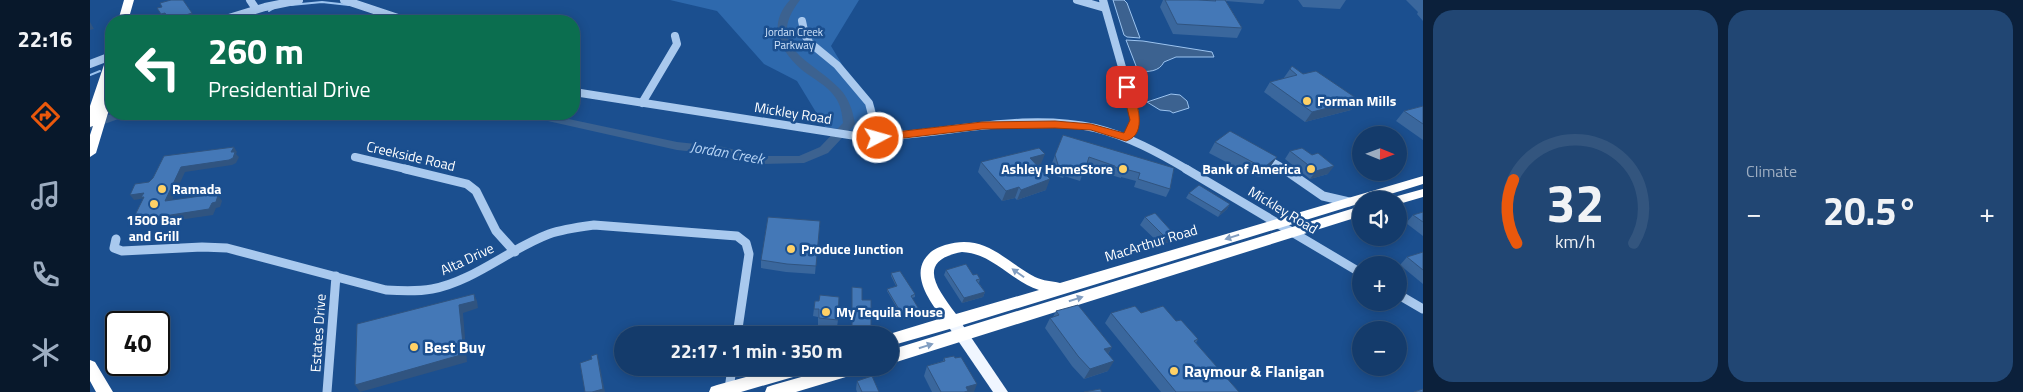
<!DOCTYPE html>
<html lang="en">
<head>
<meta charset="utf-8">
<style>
  body { margin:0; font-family:"Titillium Web",sans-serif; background:#214673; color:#f1f3f6; height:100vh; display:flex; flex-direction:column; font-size:19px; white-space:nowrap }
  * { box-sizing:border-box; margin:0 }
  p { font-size:16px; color:#9dadc1 }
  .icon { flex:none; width:28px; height:28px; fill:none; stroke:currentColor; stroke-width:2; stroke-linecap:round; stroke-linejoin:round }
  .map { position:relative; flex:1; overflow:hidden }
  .panel { display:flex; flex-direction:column; gap:10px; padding:10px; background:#0b203b; width:600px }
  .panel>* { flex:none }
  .hud { position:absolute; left:15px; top:15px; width:475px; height:105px; border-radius:20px; box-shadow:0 2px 12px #0003,0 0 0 1px #33557e; background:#0b6e4f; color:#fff; overflow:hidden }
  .needle { width:32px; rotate:91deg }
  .fabs { position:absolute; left:1262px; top:126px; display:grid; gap:10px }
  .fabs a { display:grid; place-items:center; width:55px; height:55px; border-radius:50%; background:#143b6b; box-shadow:0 2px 12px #0003,0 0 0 1px #33557e; font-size:25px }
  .speed { position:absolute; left:15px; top:311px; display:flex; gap:10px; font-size:25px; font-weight:700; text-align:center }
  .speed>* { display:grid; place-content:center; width:65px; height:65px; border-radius:50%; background:#143b6b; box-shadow:0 2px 12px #0003,0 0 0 1px #33557e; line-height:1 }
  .speed .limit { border:2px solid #111; border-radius:8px; background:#fff; color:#111 }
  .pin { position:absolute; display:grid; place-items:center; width:42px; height:42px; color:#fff; margin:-21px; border-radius:10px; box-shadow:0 2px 8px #0006 }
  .me { position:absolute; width:55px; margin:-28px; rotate:84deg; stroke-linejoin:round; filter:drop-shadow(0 0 4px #0008) }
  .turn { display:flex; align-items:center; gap:18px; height:105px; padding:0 20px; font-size:22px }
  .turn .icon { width:65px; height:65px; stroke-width:2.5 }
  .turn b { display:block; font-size:35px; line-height:42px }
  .big { font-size:38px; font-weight:700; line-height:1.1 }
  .panel .card { flex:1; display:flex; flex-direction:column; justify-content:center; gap:8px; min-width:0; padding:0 18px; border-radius:20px; background:#214673 }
  .panel .dial { align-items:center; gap:0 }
  .dial svg { height:130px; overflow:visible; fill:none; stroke:#33557e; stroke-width:7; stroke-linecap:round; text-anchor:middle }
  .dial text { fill:#f1f3f6; stroke:none }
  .heat { display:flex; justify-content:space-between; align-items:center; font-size:28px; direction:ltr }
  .panel .tiles { flex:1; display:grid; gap:10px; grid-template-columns:repeat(2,1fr) }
  .trip { position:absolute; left:524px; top:326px; width:285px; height:50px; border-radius:25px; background:#143b6b; box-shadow:0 2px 12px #0003,0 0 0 1px #33557e; font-weight:700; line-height:50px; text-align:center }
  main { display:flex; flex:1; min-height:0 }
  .tab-bar { display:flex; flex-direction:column; width:90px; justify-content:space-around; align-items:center; background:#08182b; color:#9dadc1 }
  .tab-bar .icon { width:35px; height:35px }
  .tab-bar .selected { color:#ea580c }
  .tab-bar b { font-size:22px; color:#f1f3f6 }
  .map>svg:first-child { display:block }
  .green { fill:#2e69ad }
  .water { fill:#3c6290; stroke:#9cc4f0 }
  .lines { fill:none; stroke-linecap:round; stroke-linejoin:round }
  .stream { stroke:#9cc4f0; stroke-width:2 }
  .river { fill:#3c6290; fill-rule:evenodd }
  .minor-far1 { stroke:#a9c9ee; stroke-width:8 }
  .minor { stroke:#a9c9ee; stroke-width:9 }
  .major { fill:#f0f6ff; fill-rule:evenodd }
  .highway { fill:#fff; fill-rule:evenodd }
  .wall { fill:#3a679d }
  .shaded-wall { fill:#305480 }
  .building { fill:#4478b7; stroke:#305480 }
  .oneway { fill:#829ec1 }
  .route { fill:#ea580c; stroke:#983908 }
  .poi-dot { fill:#ffd166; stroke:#1b4f8f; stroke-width:2 }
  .labels { text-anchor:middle; stroke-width:5; stroke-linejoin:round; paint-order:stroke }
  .far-park-label { font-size:11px; fill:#cfe3fa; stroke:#1b4f8f }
  .poi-label { font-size:14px; font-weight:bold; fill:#fff; stroke:#1b4f8f; text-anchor:start }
  .street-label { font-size:14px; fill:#fff; stroke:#1b4f8f }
  .water-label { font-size:15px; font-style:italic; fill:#b5d3f5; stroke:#1b4f8f }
  .near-poi-label { font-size:16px; font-weight:bold; fill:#fff; stroke:#1b4f8f; text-anchor:start }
</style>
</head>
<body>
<main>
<nav class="tab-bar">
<b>22:16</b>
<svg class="icon selected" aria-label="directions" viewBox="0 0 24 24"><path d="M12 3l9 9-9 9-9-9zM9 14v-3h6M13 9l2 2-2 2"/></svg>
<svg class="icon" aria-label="music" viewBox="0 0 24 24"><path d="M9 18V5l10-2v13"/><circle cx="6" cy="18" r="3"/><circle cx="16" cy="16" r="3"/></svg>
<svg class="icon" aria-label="phone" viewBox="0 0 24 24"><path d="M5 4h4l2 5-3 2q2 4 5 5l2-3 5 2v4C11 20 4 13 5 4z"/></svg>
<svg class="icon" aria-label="climate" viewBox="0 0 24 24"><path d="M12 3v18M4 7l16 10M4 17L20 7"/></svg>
</nav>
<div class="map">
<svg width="1333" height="392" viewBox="0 0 1333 392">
  <rect width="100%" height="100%" fill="#1b4f8f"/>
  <path class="green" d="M580 0H769L741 46 753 66 779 97 785 108 788 127 781 128V131L777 133 735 127 707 81 674 64 627 11Z"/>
  <path class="water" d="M1023 0H1034L1037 3 1050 38 1037 37 1034 35Z
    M1036 40 1053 41 1122 52 1124 57H1086L1074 62C1069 72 1058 72 1048 71Z
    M1081 94 1090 95 1097 101 1099 108 1083 113 1080 111 1070 110 1057 102Z"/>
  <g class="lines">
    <path class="stream" d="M201 5 232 2 259 5
      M179 11 184 8
      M287 15 303 21
      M150 21 166 15
      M0 75 10 71"/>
    <path class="river" d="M700 0H710C673 48 723 60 750 89 759 99 763 111 765 124L738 153 714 163 667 164 634 155 587 150 440 117 434 114H455L587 142 634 147 667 156H709L730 147 753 123C752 114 751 105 745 97 737 85 723 79 712 70 689 50 677 25 700 0Z
      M22 114H39L37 116 0 129V121Z"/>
    <path class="minor-far1" d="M160 0 166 9
      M254 0 317 21
      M987 0 1015 8
      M1013 0 1045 113 1044 126 1037 138
      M129 21 175 7 209 0
      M712 21 715 35 719 42 747 65 779 103 788 138
      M0 64 21 56
      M484 92 772 137C848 137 929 111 1005 128 1038 136 1069 153 1098 170
      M552 103 587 44 585 36
      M265 157 320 170
      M1175 158 1196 170"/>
    <path class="minor" d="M315 169 377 184 386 191 406 231 425 252
      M1096 169 1271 273
      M1194 169 1233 196 1259 202
      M26 239 24 248 32 251 112 247 137 248 296 290C311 291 326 292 342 289 384 281 419 249 459 234 473 229 489 227 504 225L647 236 656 243 659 254 647 335
      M1309 295 1333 309
      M639 389 642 368
      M237 392 246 276"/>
    <path class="major" d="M863 317 868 318 918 392H903L858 326 856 322 858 318Z"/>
    <path class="highway" d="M34 0H44L38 21H28Z
      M21 56V74L18 83H21V103L6 153 0 157V135L3 126 0 127V106L16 59Z
      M1333 176V184L1281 200H1271V203L863 328 800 346V335H796L852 318C841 303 823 279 834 260 840 251 846 248 855 245 895 233 913 260 945 277 953 281 962 281 970 283ZM872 252C902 253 921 281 949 290L866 314C847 288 825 261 872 252Z
      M1333 189V197L1309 204V200H1302L1304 197Z
      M1271 206V216L800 364V350Z
      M0 360 5 362 23 392H6L0 381Z
      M688 368H718L715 373 710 375 651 392H619L621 387 627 385Z
      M743 368H772L769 373 706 392H675L677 387 683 385Z"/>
  </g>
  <path class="wall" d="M1073 0H1175L1173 4 1136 1 1152 28 1147 38 1083 34 1070 7Z
    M1208 0H1256L1250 9 1213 7Z
    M1316 0H1333V21L1327 14 1328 12Z
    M1200 69 1213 74 1269 100 1261 110 1215 122 1174 92 1180 82 1193 79Z
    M1333 106V140L1306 121 1314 111Z
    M973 135 1080 189 1076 197 1044 187 1046 181 1031 177V178L1021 175V174L996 165 990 181 974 176 973 178 966 176 962 163Z
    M1125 142 1187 157 1180 167 1170 177 1161 175 1119 153Z
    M1200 151 1238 174 1220 179 1195 159Z
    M891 162 951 164 947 165 956 190 927 200 925 198 912 201 888 172Z
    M1099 193 1140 204 1137 209 1128 217 1096 198Z
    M1333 212V236L1316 223 1323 215Z
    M1055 217 1084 234 1080 242 1070 244 1050 225Z
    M730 221 725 274 696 272 671 268V260Z
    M1333 252V284L1310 265 1317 257Z
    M856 270 883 275 890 279 889 283 895 292 893 297 872 303 854 275Z
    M801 273 825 294V297L822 298 832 314 831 317 814 320 797 291V289L806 286 801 276Z
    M762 287 772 300 781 326V328L762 330Z
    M725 301 748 320 747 327 728 325V317L723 316Z
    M966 311 1022 347 1018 354V371L994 379 982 366 955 328 960 318 963 317Z
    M1021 313H1051L1086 321 1108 339 1106 343 1149 392H1071L1015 323Z
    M854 358 884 392H842L834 376 837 366 853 361Z
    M767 381 789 392H767L766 389Z"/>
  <path class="shaded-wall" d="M75 13 80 20 76 21 71 14Z
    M102 13 107 20 104 21H81L80 20Z
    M0 22 4 29 0 30Z
    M1269 100 1261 110 1215 122 1222 112Z
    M144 147 147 152 146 154 149 157 146 163 142 165 95 172 79 207 75 201 91 167 141 152Z
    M955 154 951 164 937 168 940 158Z
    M1187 157 1180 167 1170 177 1176 166Z
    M1244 166 1238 174 1220 179 1226 171Z
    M960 179 956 190 927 200 931 190Z
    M929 187 925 198 912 201 916 191Z
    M54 193 56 198 44 200 40 195Z
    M125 194 128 197V195L132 201 130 207 126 208 123 215 47 226 42 221 122 203Z
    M1140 204 1137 209 1128 217 1131 212Z
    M1084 234 1080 242 1070 244 1074 236Z
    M895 292 893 297 872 303 874 298Z
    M384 294 387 301 388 308 373 313 377 362 270 392 265 385Z
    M832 314 831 317 814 320V318Z
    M1022 347 1016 357 1014 349Z
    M507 354 509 362 515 392H502Z
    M1024 361 1018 371 994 379 1000 369Z
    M887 384 884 392H874L876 387Z"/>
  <path class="building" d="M81 0H93L102 13 80 20 75 13 71 14 67 8 72 7 70 3Z
    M1075 0H1108L1126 1 1125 0H1135L1152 28 1087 24Z
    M1202 66 1213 74 1226 71 1269 100 1222 112 1180 82 1207 75 1200 69Z
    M1333 106V124L1314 111Z
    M1140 131 1187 157 1176 166 1168 165 1125 142Z
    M973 135 1084 168 1080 189 1048 179 1050 173 1035 169 1034 171 1025 167V166L999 157 994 173 977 168 976 170 969 168 965 155Z
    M144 147 141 152H145L143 158 139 160 91 167 75 201 125 194 124 196 128 195 126 202 122 203 119 209 42 221 54 197H51L54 193 40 195 45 184 59 182 63 178 74 156Z
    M949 148 955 154 940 158 960 179 931 190 929 187 916 191 891 162Z
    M1212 148 1222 155 1228 153 1244 166 1226 171 1200 151Z
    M1109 185 1140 204 1131 212 1099 193Z
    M1333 212V222L1323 215Z
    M1065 213 1084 234 1074 236 1055 217Z
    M678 217 730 221 726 266 697 264 671 260Z
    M1333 252V270L1317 257Z
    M876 264 883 275 887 274 890 279 886 280 895 292 874 298 856 270Z
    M810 271 825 294 821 296 832 314 814 318 797 289 807 286 801 273Z
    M762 287 772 288V300H781V326L762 327Z
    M384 294 385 301 369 305 374 354 265 385 267 324Z
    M730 295 749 297 748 320 729 318V309H724L725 301H729Z
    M988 305 1022 347 1014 349 1024 361 1000 369 988 356 960 318 969 315 966 311Z
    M1045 306 1051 313 1073 306 1086 321 1091 320 1108 339 1104 341 1149 392H1086L1021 313Z
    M507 354 513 389 502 392H495L490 363 502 359 501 356Z
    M864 356 865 358 871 357 887 384 876 387 878 391 874 392H851L837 366 855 361 854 358Z
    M782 376 789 392H772L767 381Z
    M1010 389 1012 392H994Z
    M1333 389V392H1324Z"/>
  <defs><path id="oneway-solid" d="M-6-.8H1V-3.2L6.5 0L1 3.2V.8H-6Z" transform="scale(1.25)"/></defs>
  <g class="oneway">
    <use href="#oneway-solid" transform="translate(1142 237) rotate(163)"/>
    <use href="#oneway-solid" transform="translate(928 273) rotate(-145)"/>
    <use href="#oneway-solid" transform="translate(986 299) rotate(-17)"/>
    <use href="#oneway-solid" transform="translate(836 346) rotate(-17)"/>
  </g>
  <path class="route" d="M1037 84 1042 87C1046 102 1059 134 1036 141L1001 130 965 128 892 129 788 141 783 138 788 134 892 122 965 121 1001 124 1034 133 1040 120 1032 87Z"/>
  <g class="poi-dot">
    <circle cx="1217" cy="101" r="5"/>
    <circle cx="1033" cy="169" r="5"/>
    <circle cx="1221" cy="169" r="5"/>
    <circle cx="72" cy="189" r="5"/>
    <circle cx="64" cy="204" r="5"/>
    <circle cx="701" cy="249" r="5"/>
    <circle cx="736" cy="312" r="5"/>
    <circle cx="324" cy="347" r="5"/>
    <circle cx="1084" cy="371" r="5"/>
  </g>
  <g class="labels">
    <g class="far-park-label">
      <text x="704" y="36">Jordan Creek<tspan x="704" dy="13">Parkway</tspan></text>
    </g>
    <g class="poi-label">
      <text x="1227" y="106">Forman Mills</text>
      <text x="1023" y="174" text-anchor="end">Ashley HomeStore</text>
      <text x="1211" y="174" text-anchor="end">Bank of America</text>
      <text x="82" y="194">Ramada</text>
      <text x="64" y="225" text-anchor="middle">1500 Bar<tspan x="64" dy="16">and Grill</tspan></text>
      <text x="711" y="254">Produce Junction</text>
      <text x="746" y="317">My Tequila House</text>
    </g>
    <g class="street-label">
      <text transform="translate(703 113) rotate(9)" y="5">Mickley Road</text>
      <text transform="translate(321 156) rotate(13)" y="5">Creekside Road</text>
      <text transform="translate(1193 210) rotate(31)" y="5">Mickley Road</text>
      <text transform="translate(1061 243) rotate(-17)" y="5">MacArthur Road</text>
      <text transform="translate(377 259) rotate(-25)" y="5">Alta Drive</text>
      <text transform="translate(228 333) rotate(-86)" y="5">Estates Drive</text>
    </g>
    <g class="water-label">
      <text transform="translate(637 153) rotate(10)" y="5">Jordan Creek</text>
    </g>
    <g class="near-poi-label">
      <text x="334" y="353">Best Buy</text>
      <text x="1094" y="377">Raymour &amp; Flanigan</text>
    </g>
  </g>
</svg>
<div class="fabs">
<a><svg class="needle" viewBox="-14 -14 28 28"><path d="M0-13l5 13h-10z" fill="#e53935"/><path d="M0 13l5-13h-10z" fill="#9dadc1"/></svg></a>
<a><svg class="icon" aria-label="sound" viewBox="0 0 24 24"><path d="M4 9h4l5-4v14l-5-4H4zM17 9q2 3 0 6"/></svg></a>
<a>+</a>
<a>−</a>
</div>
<div class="speed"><div class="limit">40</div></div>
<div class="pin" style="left:1037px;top:87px;background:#d93025"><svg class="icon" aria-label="arrive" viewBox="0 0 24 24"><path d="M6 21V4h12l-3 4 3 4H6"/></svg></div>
<svg class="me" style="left:788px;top:138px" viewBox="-20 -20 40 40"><circle r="17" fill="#ea580c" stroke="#fff" stroke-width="3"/><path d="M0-11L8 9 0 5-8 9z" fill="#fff"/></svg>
<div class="trip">22:17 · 1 min · 350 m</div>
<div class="hud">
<div class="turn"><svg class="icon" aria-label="left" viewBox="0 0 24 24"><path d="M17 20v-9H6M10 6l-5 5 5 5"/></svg><div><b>260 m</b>Presidential Drive</div></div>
</div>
</div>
<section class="panel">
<div class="tiles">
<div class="card dial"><svg viewBox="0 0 100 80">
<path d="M14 69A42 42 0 1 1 86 69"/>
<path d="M14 69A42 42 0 0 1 12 30" stroke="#ea580c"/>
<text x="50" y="56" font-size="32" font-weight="700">32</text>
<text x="50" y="72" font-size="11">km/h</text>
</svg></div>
<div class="card"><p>Climate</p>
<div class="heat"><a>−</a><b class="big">20.5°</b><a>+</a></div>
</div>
</div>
</section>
</main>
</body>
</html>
